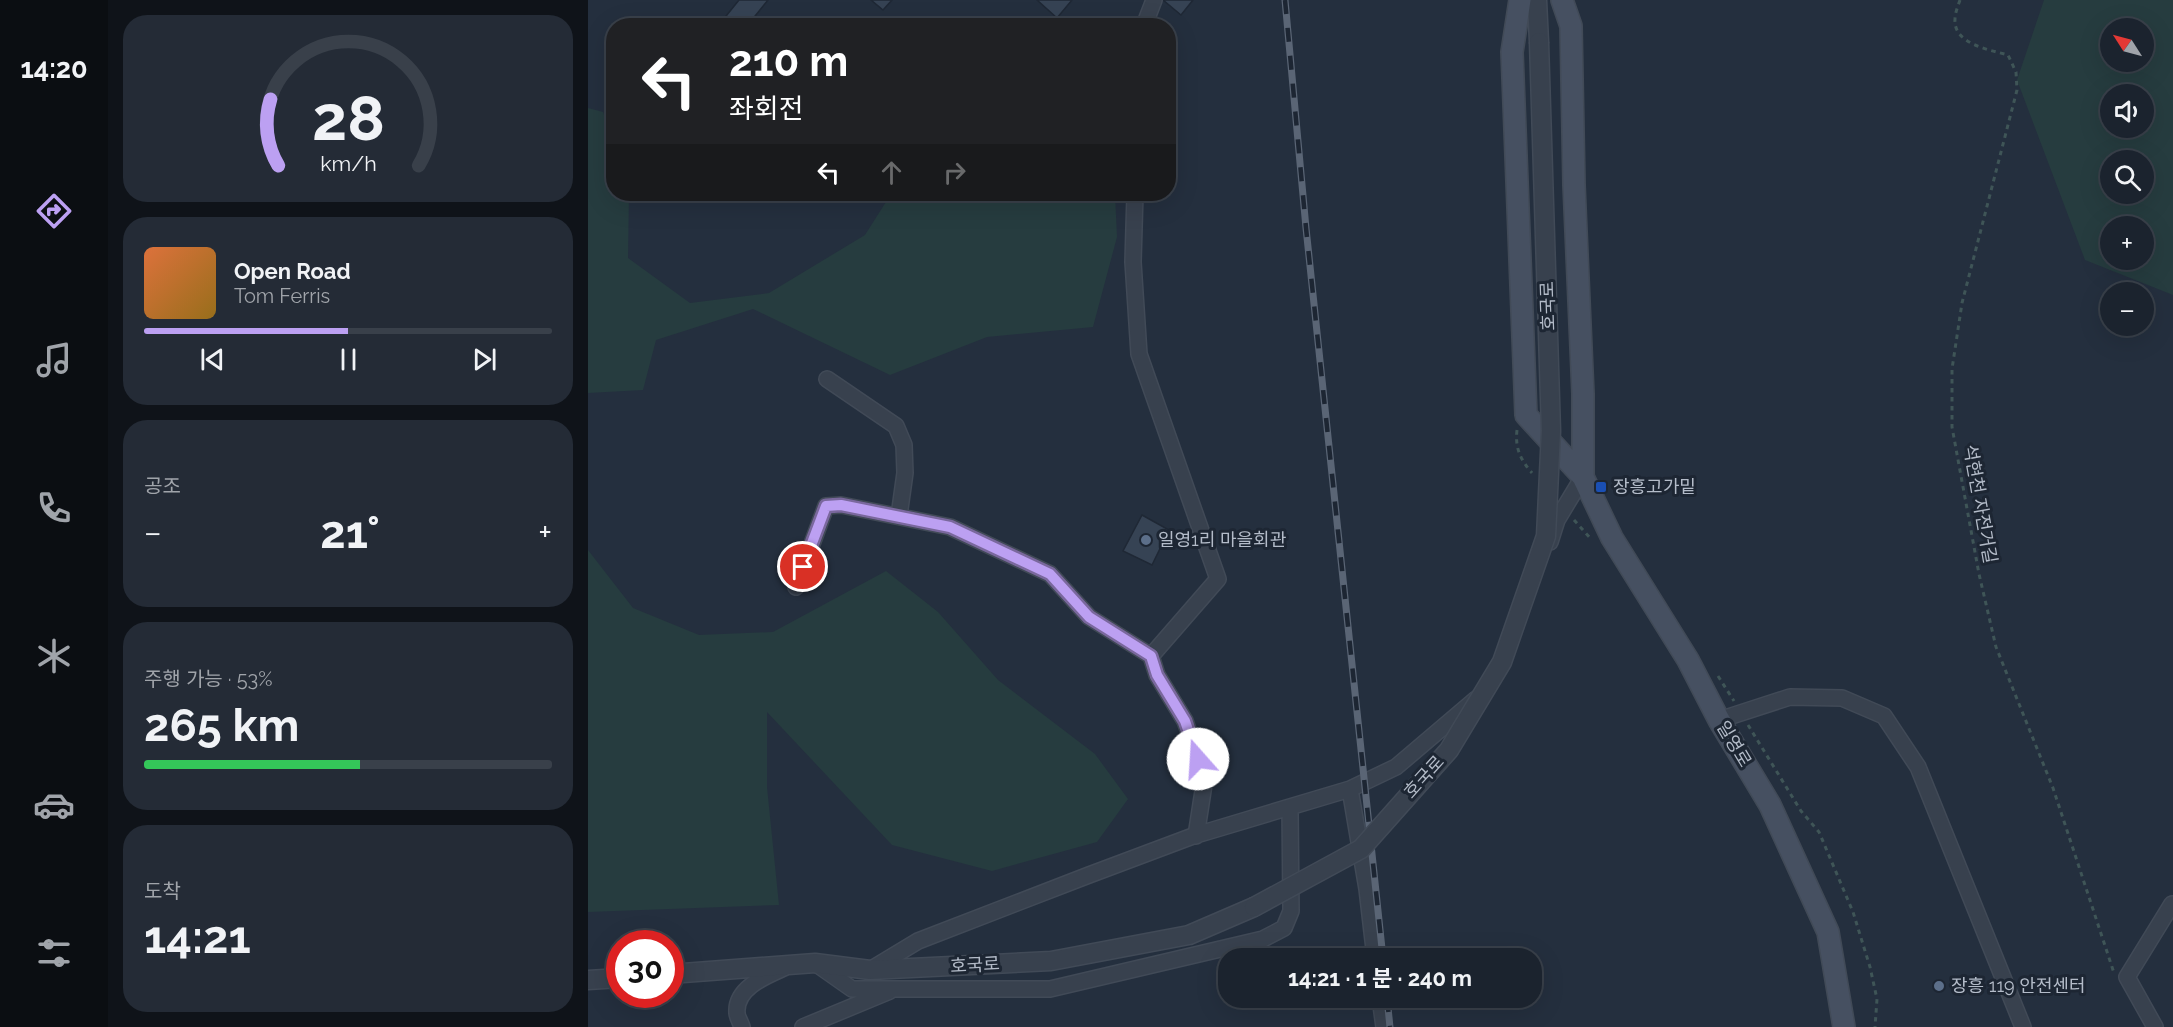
<!DOCTYPE html>
<html lang="ko">
<head>
<meta charset="utf-8">
<style>
  body { margin:0; font-family:Raleway,"Noto Sans KR",sans-serif; background:#242b36; color:#f1f3f6; height:100vh; display:flex; flex-direction:column; font-size:22px; white-space:nowrap }
  * { box-sizing:border-box; margin:0 }
  p { font-size:20px; color:#a0a4aa }
  .icon { flex:none; width:33px; height:33px; fill:none; stroke:currentColor; stroke-width:2; stroke-linecap:round; stroke-linejoin:round }
  .map { position:relative; flex:1; overflow:hidden }
  .panel { display:flex; flex-direction:column; gap:15px; padding:15px; background:#0f1319; width:480px }
  .panel>* { flex:none }
  .top-card { position:absolute; left:18px; top:18px; width:570px; height:183px; border-radius:24px; box-shadow:0 6px 24px #0002,0 0 0 2px #39404a; background:#202124; color:#fff; overflow:hidden }
  .needle { width:39px; rotate:306deg }
  .buttons { position:absolute; left:1512px; top:18px; display:grid; gap:12px }
  .buttons a { display:grid; place-items:center; width:54px; height:54px; border-radius:50%; background:#1b232e; box-shadow:0 6px 24px #0002,0 0 0 2px #39404a; font-size:30px }
  .speed { position:absolute; left:18px; top:930px; display:flex; gap:12px; font-size:30px; font-weight:700; text-align:center }
  .speed>* { display:grid; place-content:center; width:78px; height:78px; border-radius:50%; background:#1b232e; box-shadow:0 6px 24px #0002,0 0 0 2px #39404a; line-height:1 }
  .speed .limit { border:9px solid #d22; background:#fff; color:#111 }
  .pin { position:absolute; display:grid; place-items:center; width:51px; height:51px; color:#fff; margin:-26px; border:3px solid #fff; border-radius:50%; box-shadow:0 2px 6px #0007 }
  .me { position:absolute; width:66px; margin:-33px; rotate:341deg; stroke-linejoin:round; filter:drop-shadow(0 0 4px #0008) }
  .turn { display:flex; align-items:center; gap:21px; height:126px; padding:0 24px; font-size:27px }
  .turn .icon { width:78px; height:78px; stroke-width:2.5 }
  .turn b { display:block; font-size:42px; line-height:51px }
  .lanes { display:flex; align-items:center; height:57px; padding:0 24px; background:#0003; justify-content:center; gap:30px; direction:ltr }
  .lanes .off { opacity:.35 }
  .big { font-size:45px; font-weight:700; line-height:1.1 }
  .panel .widget { flex:1; display:flex; flex-direction:column; justify-content:center; gap:9px; min-width:0; padding:0 21px; border-radius:24px; background:#242b36 }
  .panel .dial { align-items:center; gap:0 }
  .dial svg { height:156px; overflow:visible; fill:none; stroke:#39404a; stroke-width:7; stroke-linecap:round; text-anchor:middle }
  .dial text { fill:#f1f3f6; stroke:none }
  .song { display:flex; align-items:center; gap:18px }
  .cover { width:72px; height:72px; border-radius:9px; background:linear-gradient(135deg,hsl(20 70% 55%),hsl(40 70% 35%)) }
  .played { height:6px; border-radius:3px; background:linear-gradient(90deg,#bca0f2 50%,#39404a 50%) }
  .keys { display:flex; justify-content:space-around; direction:ltr }
  .heat { display:flex; justify-content:space-between; align-items:center; font-size:33px; direction:ltr }
  .charge { height:9px; border-radius:4px; background:linear-gradient(90deg,#34c759 53%,#39404a 0) }
  .trip { position:absolute; left:630px; top:948px; width:324px; height:60px; border-radius:24px; background:#1b232e; box-shadow:0 6px 24px #0002,0 0 0 2px #39404a; font-weight:700; line-height:60px; text-align:center }
  main { display:flex; flex:1; min-height:0 }
  .dock { display:flex; flex-direction:column; width:108px; justify-content:space-around; align-items:center; background:#0b0e12; color:#a0a4aa }
  .dock .icon { width:42px; height:42px }
  .dock .selected { color:#bca0f2 }
  .dock b { font-size:27px; color:#f1f3f6 }
  .map>svg:first-child { display:block }
  .green { fill:#263c3f; fill-rule:evenodd }
  .building { fill:#364354; stroke:#1f2835; stroke-width:1.5 }
  .lines { fill:none; stroke-linecap:round; stroke-linejoin:round }
  .minor-casing { stroke:#414a57; stroke-width:18 }
  .tertiary-casing { stroke:#414a57; stroke-width:21 }
  .secondary-casing { stroke:#414a57; stroke-width:24 }
  .path { stroke:#3f5557; stroke-width:3; stroke-dasharray:4.5 4.5; stroke-linecap:butt }
  .minor { stroke:#38414e; stroke-width:15 }
  .tertiary { stroke:#38414e; stroke-width:18 }
  .secondary { stroke:#465061; stroke-width:21 }
  .rail-casing { stroke:#5a6575; stroke-width:7 }
  .rail { stroke:#1d2633; stroke-width:4.5; stroke-dasharray:14; stroke-linecap:butt }
  .tertiary-bridge-casing { stroke:#414a57; stroke-width:21; stroke-linecap:butt }
  .tertiary-bridge { stroke:#38414e; stroke-width:18 }
  .route-casing { stroke:#7a689d; stroke-width:15 }
  .route { stroke:#bca0f2; stroke-width:10 }
  .transit-dot { fill:#1a4fb4; stroke:#1d2633; stroke-width:2 }
  .service-dot { fill:#5c6f8a; stroke:#1d2633; stroke-width:2 }
  .labels { text-anchor:middle; stroke-width:6; stroke-linejoin:round; paint-order:stroke }
  .street-label { font-size:18px; fill:#b4bcc9; stroke:#1d2633 }
  .poi-label { font-size:18px; fill:#b4bcc9; stroke:#1d2633; text-anchor:start }
</style>
</head>
<body>
<main>
<nav class="dock">
<b>14:20</b>
<svg class="icon selected" aria-label="directions" viewBox="0 0 24 24"><path d="M12 3l9 9-9 9-9-9zM9 14v-3h6M13 9l2 2-2 2"/></svg>
<svg class="icon" aria-label="music" viewBox="0 0 24 24"><path d="M9 18V5l10-2v13"/><circle cx="6" cy="18" r="3"/><circle cx="16" cy="16" r="3"/></svg>
<svg class="icon" aria-label="phone" viewBox="0 0 24 24"><path d="M5 4h4l2 5-3 2q2 4 5 5l2-3 5 2v4C11 20 4 13 5 4z"/></svg>
<svg class="icon" aria-label="climate" viewBox="0 0 24 24"><path d="M12 3v18M4 7l16 10M4 17L20 7"/></svg>
<svg class="icon" aria-label="car" viewBox="0 0 24 24"><path d="M5 17H2v-5l4-1 3-4h7l3 4 3 1v5h-3M9 17h6M6 11h13"/><circle cx="7" cy="17" r="2"/><circle cx="17" cy="17" r="2"/></svg>
<svg class="icon" aria-label="filters" viewBox="0 0 24 24"><path d="M4 7h16M4 17h16"/><circle cx="9" cy="7" r="2"/><circle cx="15" cy="17" r="2"/></svg>
</nav>
<section class="panel">
<div class="widget dial"><svg viewBox="0 0 100 80">
<path d="M14 69A42 42 0 1 1 86 69"/>
<path d="M14 69A42 42 0 0 1 10 35" stroke="#bca0f2"/>
<text x="50" y="56" font-size="32" font-weight="700">28</text>
<text x="50" y="72" font-size="11">km/h</text>
</svg></div>
<div class="widget">
<div class="song"><i class="cover"></i><div><b>Open Road</b><p>Tom Ferris</p></div></div>
<div class="played"></div>
<div class="keys"><svg class="icon" aria-label="previous" viewBox="0 0 24 24"><path d="M18 5L8 12l10 7zM5 5v14"/></svg><svg class="icon" aria-label="pause" viewBox="0 0 24 24"><path d="M8 5v14M16 5v14"/></svg><svg class="icon" aria-label="next" viewBox="0 0 24 24"><path d="M6 5l10 7-10 7zM19 5v14"/></svg></div>
</div>
<div class="widget"><p>공조</p>
<div class="heat"><a>−</a><b class="big">21°</b><a>+</a></div>
</div>
<div class="widget"><p>주행 가능 · 53%</p><b class="big">265 km</b><div class="charge"></div></div>
<div class="widget"><p>도착</p><b class="big">14:21</b></div>
</section>
<div class="map">
<svg width="1585" height="1027" viewBox="0 0 1585 1027">
  <rect width="100%" height="100%" fill="#242f3e"/>
  <path class="green" d="M1456 0H1585V295L1497 260 1429 80ZM1522 28H1556V62H1522ZM1522 94H1556V128H1522ZM1522 160H1556V194H1522ZM1522 226H1556V260H1522Z
    M0 108 15 112 25 138 26 194H41L40 258 102 303 181 293 277 235 303 194H527L529 237 505 327 399 337 302 375 165 309 68 340 55 390 0 393Z
    M0 550 45 608 111 635 185 632 298 571 350 612 410 680 507 754 540 799 509 842 404 871 304 845 179 712V787L191 905 0 912Z"/>
  <path class="building" d="M151 0H180L159 26H130Z
    M283 0H304L295 10Z
    M449 0H484L469 18Z
    M575 0H605L593 15Z
    M554 515 581 530 564 565 535 551Z"/>
  <g class="lines">
    <g class="minor-casing">
      <path id="minor" d="M556 26 566 0
        M239 379 308 426 316 445 317 473 311 516
        M962 542 969 520 995 477
        M208 587 238 506 253 505 362 527 462 574 501 617 563 656 630 579 551 354 545 262 547 194
        M563 656 569 675 597 721 617 778 608 836
        M1131 720 1202 697 1254 698 1296 716 1330 767 1435 1027
        M762 789 808 767 888 699
        M227 963 264 989H462L675 939 696 928 703 911 702 807
        M282 970 330 941 501 875 605 836 762 789 779 889 787 958
        M792 998 796 1027
        M154 1027C153 1023 149 1017 149 1013 147 988 178 976 196 968
        M215 1027 302 991
        M1567 1027 1539 977 1584 904"/>
    </g>
    <g class="tertiary-casing">
      <path id="tertiary" d="M949 0 951 42
        M82 974 227 963 282 970 463 961 601 935 666 907
        M0 980 32 978"/>
    </g>
    <g class="secondary-casing">
      <path id="secondary" d="M932 0 924 52 938 415 995 477 1024 538 1100 660 1131 720 1182 805 1240 932 1256 1027
        M974 0 983 26 986 185 995 394V477"/>
    </g>
    <path class="path" d="M1372 0C1370 6 1367 13 1367 19 1365 44 1402 50 1420 55L1428 72 1429 90 1374 303 1364 369V427L1391 574 1408 647 1465 788 1526 973
      M929 430C927 448 932 459 944 473
      M986 520 1004 540
      M1130 676 1146 701
      M1160 725 1213 811 1231 832 1265 912 1282 967 1289 999 1287 1027"/>
    <use href="#minor" class="minor"/>
    <use href="#tertiary" class="tertiary"/>
    <use href="#secondary" class="secondary"/>
    <g class="rail-casing">
      <path id="rail" d="M697 0 718 228 795 958
        M799 998 802 1027"/>
    </g>
    <use href="#rail" class="rail"/>
    <g class="tertiary-bridge-casing">
      <path id="tertiary-bridge" d="M666 907 773 849 861 750 914 662 958 536 963 431 951 42"/>
    </g>
    <use href="#tertiary-bridge" class="tertiary-bridge"/>
  </g>
  <g class="lines">
    <g class="route-casing">
      <path id="route" d="M215 567 238 506 253 505 362 527 462 574 501 617 563 656 569 675 597 721 610 759"/>
    </g>
    <use href="#route" class="route"/>
  </g>
  <rect class="transit-dot" x="1007" y="481" width="12" height="12" rx="3"/>
  <g class="service-dot">
    <circle cx="558" cy="540" r="6"/>
    <circle cx="1351" cy="986" r="6"/>
  </g>
  <g class="labels">
    <g class="street-label">
      <text transform="translate(960 306) rotate(-92)" y="6">호국로</text>
      <text transform="translate(1392 504) rotate(80)" y="6">석현천 자전거길</text>
      <text transform="translate(1146 744) rotate(59)" y="6">일영로</text>
      <text transform="translate(836 777) rotate(-48)" y="6">호국로</text>
      <text transform="translate(387 965) rotate(-3)" y="6">호국로</text>
    </g>
    <g class="poi-label">
      <text x="1025" y="493">장흥고가밑</text>
      <text x="570" y="546">일영1리 마을회관</text>
      <text x="1363" y="992">장흥 119 안전센터</text>
    </g>
  </g>
</svg>
<div class="buttons">
<a><svg class="needle" viewBox="-14 -14 28 28"><path d="M0-13l5 13h-10z" fill="#e53935"/><path d="M0 13l5-13h-10z" fill="#a0a4aa"/></svg></a>
<a><svg class="icon" aria-label="sound" viewBox="0 0 24 24"><path d="M4 9h4l5-4v14l-5-4H4zM17 9q2 3 0 6"/></svg></a>
<a><svg class="icon" aria-label="search" viewBox="0 0 24 24"><circle cx="10" cy="10" r="6"/><path d="M15 15l6 6"/></svg></a>
<a>+</a>
<a>−</a>
</div>
<div class="speed"><div class="limit">30</div></div>
<div class="pin" style="left:215px;top:567px;background:#d93025"><svg class="icon" aria-label="arrive" viewBox="0 0 24 24"><path d="M6 21V4h12l-3 4 3 4H6"/></svg></div>
<svg class="me" style="left:610px;top:759px" viewBox="-20 -20 40 40"><circle r="19" fill="#fff"/><path d="M0-13L10 11 0 6-10 11z" fill="#bca0f2"/></svg>
<div class="trip">14:21 · 1 분 · 240 m</div>
<div class="top-card">
<div class="turn"><svg class="icon" aria-label="left" viewBox="0 0 24 24"><path d="M17 20v-9H6M10 6l-5 5 5 5"/></svg><div><b>210 m</b>좌회전</div></div>
<div class="lanes"><svg class="icon" aria-label="left" viewBox="0 0 24 24"><path d="M17 20v-9H6M10 6l-5 5 5 5"/></svg><svg class="icon off" aria-label="ahead" viewBox="0 0 24 24"><path d="M12 20V5M6 11l6-6 6 6"/></svg><svg class="icon off" aria-label="right" viewBox="0 0 24 24"><path d="M7 20v-9h11M14 6l5 5-5 5"/></svg></div>
</div>
</div>
</main>
</body>
</html>
